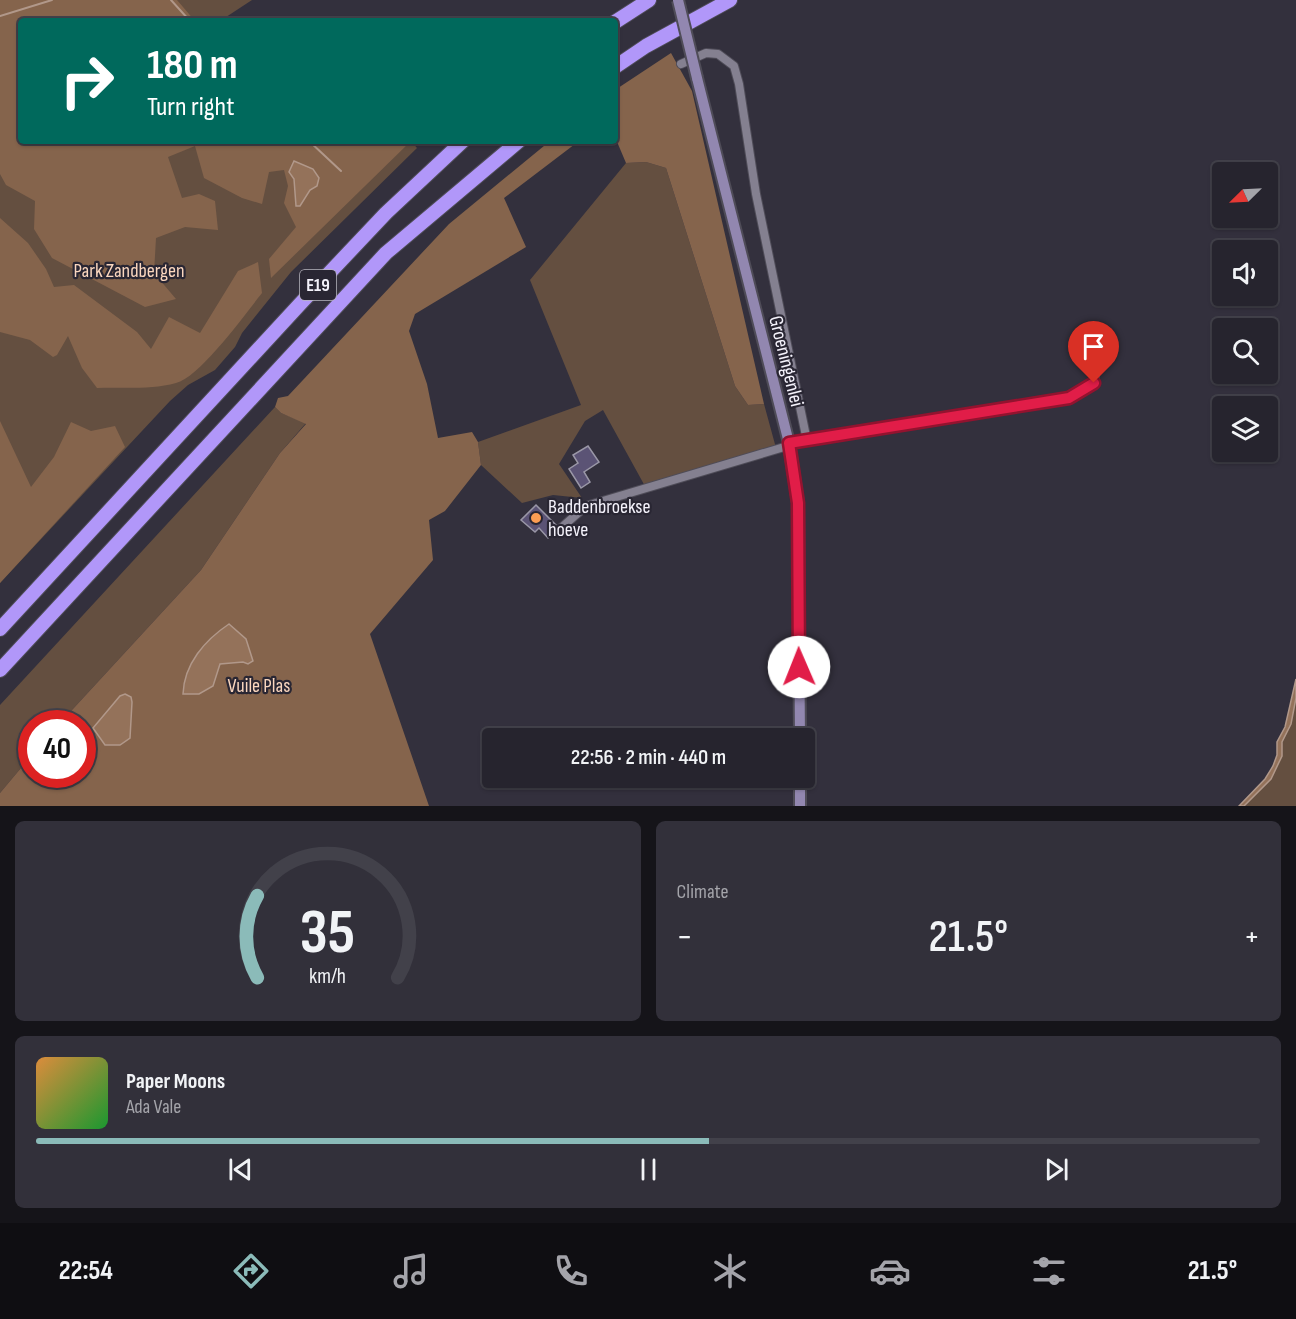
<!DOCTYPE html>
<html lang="en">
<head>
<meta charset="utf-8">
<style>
  body { margin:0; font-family:"Sofia Sans Condensed",sans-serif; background:#32303a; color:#f1f3f6; height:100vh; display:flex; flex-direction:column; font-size:22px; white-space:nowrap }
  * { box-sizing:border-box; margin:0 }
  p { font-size:20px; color:#a4a4aa }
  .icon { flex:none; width:33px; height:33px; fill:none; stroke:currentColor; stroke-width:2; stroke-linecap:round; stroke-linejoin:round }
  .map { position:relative; height:806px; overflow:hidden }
  .details { display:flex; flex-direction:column; gap:15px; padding:15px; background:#151419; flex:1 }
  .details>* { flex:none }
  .top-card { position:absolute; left:18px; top:18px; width:600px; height:126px; border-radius:6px; box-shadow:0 2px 4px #0004,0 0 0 2px #42414a; background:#00695c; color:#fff; overflow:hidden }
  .needle { width:39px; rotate:246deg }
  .tools { position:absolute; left:1212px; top:162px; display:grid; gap:12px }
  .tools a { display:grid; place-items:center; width:66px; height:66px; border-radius:6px; background:#26242e; box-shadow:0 2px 4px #0004,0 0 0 2px #42414a; font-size:30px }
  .speed { position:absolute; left:18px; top:710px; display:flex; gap:12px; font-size:30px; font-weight:700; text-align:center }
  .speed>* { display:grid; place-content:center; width:78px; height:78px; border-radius:50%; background:#26242e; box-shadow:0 2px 4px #0004,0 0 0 2px #42414a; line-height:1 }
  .speed .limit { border:9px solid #d22; background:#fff; color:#111 }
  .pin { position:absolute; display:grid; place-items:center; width:51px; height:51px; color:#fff; margin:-62px -26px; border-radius:50% 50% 50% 0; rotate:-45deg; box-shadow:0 0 6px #0007 }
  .pin .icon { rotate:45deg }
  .me { position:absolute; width:66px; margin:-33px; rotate:359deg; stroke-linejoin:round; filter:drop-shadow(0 0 4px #0008) }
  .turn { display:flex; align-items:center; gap:21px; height:126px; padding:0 30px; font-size:27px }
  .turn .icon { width:78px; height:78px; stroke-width:2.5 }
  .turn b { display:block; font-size:42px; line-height:51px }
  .big { font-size:45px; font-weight:600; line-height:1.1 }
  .details .widget { flex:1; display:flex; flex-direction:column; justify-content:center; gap:9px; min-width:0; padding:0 21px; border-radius:9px; background:#32303a }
  .details .dial { align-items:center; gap:0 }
  .dial svg { height:156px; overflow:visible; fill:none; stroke:#42414a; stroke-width:7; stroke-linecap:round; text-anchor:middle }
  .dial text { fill:#f1f3f6; stroke:none }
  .song { display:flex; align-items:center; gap:18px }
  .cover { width:72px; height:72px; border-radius:9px; background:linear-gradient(135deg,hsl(30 70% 55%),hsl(130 70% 35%)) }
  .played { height:6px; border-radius:3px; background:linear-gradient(90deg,#8bbbb9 55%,#42414a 55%) }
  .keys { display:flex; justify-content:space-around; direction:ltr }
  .heat { display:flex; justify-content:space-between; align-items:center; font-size:33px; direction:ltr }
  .details .tiles { flex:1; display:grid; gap:15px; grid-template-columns:1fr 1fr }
  .widget:last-child { grid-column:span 2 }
  .trip { position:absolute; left:482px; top:728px; width:333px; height:60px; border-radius:6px; background:#26242e; box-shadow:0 2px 4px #0004,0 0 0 2px #42414a; font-weight:600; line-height:60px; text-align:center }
  .tabs { display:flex; height:96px; justify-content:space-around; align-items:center; background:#0f0e12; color:#a4a4aa }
  .tabs .icon { width:42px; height:42px }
  .tabs .active { color:#8bbbb9 }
  .tabs b { font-size:27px; color:#f1f3f6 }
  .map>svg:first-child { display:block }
  .green { fill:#644f40 }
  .forest { fill:#85644c }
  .water { fill:#94725a; stroke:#b1988a; stroke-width:1.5 }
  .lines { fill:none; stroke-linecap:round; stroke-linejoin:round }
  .stream { stroke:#b1988a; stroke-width:2 }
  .building { fill:#5b5375; stroke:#9a97a7; stroke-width:1.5 }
  .street-casing { stroke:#4f4c58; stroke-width:10 }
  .secondary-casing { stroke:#4f4c58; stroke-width:14 }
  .highway-casing { stroke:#4f4c58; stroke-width:16 }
  .street { stroke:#848090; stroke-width:8 }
  .secondary { stroke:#9287b0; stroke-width:10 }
  .highway { stroke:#b197f9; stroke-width:14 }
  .secondary-bridge-casing { stroke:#4f4c58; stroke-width:14; stroke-linecap:butt }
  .secondary-bridge { stroke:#9287b0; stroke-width:10 }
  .route-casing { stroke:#92132f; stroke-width:15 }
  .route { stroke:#e11d48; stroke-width:10 }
  .poi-dot { fill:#fc9d53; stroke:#292633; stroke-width:2 }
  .labels { text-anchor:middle; stroke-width:4.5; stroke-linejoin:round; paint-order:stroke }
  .shield { fill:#292633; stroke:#b7b5bf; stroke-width:1.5 }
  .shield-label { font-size:18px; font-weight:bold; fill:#f4f2fb }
  .park-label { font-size:20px; fill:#fbd7bf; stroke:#292633 }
  .street-label { font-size:20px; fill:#f4f2fb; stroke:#292633 }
  .poi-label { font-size:20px; fill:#f4f2fb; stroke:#292633; text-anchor:start }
</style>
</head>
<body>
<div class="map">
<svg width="1296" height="806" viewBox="0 0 1296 806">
  <rect width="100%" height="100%" fill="#33303d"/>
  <path class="green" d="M0 0H252L220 21H21V141H411L417 148 291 272 242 333 235 347 215 370 188 385 170 401 0 583Z
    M646 162 666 168 735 386 748 405 764 404 776 448 646 488 603 410 585 421 559 464 582 498 553 495 522 503 481 465 478 442 581 405 530 280 626 163Z
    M275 407 281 413 306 423 280 453 201 570 60 723H32L31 756 0 793V705Z
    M1296 687V806H1241L1267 780 1277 762 1279 742 1287 728Z"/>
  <path class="forest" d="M0 0H177L195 21H21V141H411L271 278 269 259 296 227 284 203 288 186 284 170 269 172 262 204 242 198 204 178 195 146 168 157 182 198 199 194 215 201 218 230 185 227 156 238 154 273 176 299 145 307 52 258 34 229 35 201 6 185 0 174Z
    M671 53 692 91 764 404 748 405 735 386 666 168 646 162 626 163 615 137V90Z
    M550 141H579L504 198 526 247 415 314 409 331 427 384 438 438 472 432 478 442 481 465 445 511 429 520 433 560 370 634 429 806H0V793L31 756 32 774H82V723H60L201 570 280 453 306 424 281 413 275 407 278 398 288 396 449 224Z
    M0 218 28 243 46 269 54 287 74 285 137 332 151 349 169 317 200 333 238 271 258 262 262 293C246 313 200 377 176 383 151 390 123 387 97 388L82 368 68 336 57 355 53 357 30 340 0 332Z
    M0 421 31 487 54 457 71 422 91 431 115 426 125 447 0 583Z"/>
  <path class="water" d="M294 161 313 169 319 178 317 186 310 190 300 206H296L294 179 289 172Z
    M229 624 246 639 253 661 248 664 243 662 220 664 213 686 199 694H183C184 664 205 640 229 624Z
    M1296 679V698L1291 724 1282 742V756L1271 779 1244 806H1239L1265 779 1273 766 1277 755V742L1285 727Z
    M125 694 131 697 132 702 130 738 120 745H105L93 728 120 696Z"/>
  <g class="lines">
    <path class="stream" d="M171 0 190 21
      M0 16 52 0
      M309 141 341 171"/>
  </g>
  <path class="building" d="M588 446 599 462 584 472 590 482 581 488 569 469 578 463 573 455Z
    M536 505 556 525V530L548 538 539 528 535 532 521 520Z"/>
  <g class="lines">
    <g class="street-casing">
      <path id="street" d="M805 439 1069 398 1094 383 1101 333
        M561 528 586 506 801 442 806 436 756 194 739 84 734 66 718 54 706 53 681 64"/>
    </g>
    <g class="secondary-casing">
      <path id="secondary" d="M697 78 789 443 798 503 800 738
        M800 777V806"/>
    </g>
    <g class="highway-casing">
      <path id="highway" d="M615 22 649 0
        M615 67 646 46 730 0
        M0 629 300 304 386 213 463 141
        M0 670 386 253 519 141"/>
    </g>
    <use href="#street" class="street"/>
    <use href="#secondary" class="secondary"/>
    <use href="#highway" class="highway"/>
    <g class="secondary-bridge-casing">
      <path id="secondary-bridge" d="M678 0 697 78"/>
    </g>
    <use href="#secondary-bridge" class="secondary-bridge"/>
  </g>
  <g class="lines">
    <g class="route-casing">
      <path id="route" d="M799 667 798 503 789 443 1069 398 1094 383"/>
    </g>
    <use href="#route" class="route"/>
  </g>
  <circle class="poi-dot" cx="536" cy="518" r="6"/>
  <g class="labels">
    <rect class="shield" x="300" y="270" width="36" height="30" rx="4.5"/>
    <g class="shield-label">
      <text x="318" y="291">E19</text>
    </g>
    <g class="park-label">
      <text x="129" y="277">Park Zandbergen</text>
      <text x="259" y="692">Vuile Plas</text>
    </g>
    <g class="street-label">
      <text transform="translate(787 361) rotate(76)" y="7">Groeningenlei</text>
    </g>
    <g class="poi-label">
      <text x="548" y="513">Baddenbroekse<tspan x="548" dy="23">hoeve</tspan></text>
    </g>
  </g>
</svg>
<div class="tools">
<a><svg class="needle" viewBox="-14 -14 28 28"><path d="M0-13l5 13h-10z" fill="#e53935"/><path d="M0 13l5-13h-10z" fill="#a4a4aa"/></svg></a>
<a><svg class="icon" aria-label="sound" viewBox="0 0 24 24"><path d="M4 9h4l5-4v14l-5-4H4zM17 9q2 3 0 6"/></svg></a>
<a><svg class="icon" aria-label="search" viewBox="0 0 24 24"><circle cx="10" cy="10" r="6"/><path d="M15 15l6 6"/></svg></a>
<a><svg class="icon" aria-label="layers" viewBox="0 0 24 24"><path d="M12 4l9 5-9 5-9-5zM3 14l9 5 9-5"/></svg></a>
</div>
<div class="speed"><div class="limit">40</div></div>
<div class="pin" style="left:1094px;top:383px;background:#d93025"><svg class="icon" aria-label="arrive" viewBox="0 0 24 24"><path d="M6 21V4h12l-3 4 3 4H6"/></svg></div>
<svg class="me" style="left:799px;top:667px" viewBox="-20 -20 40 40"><circle r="19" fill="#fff"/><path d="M0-13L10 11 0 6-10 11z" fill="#e11d48"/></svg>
<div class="trip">22:56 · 2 min · 440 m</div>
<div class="top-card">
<div class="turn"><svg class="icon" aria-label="right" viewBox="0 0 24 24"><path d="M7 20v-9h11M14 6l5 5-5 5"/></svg><div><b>180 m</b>Turn right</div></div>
</div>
</div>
<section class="details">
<div class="tiles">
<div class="widget dial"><svg viewBox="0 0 100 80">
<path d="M14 69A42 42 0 1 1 86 69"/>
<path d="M14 69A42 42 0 0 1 14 27" stroke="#8bbbb9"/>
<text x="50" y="56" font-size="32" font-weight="700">35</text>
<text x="50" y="72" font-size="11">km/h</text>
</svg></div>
<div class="widget"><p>Climate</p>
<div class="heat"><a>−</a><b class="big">21.5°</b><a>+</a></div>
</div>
<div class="widget">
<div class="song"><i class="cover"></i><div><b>Paper Moons</b><p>Ada Vale</p></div></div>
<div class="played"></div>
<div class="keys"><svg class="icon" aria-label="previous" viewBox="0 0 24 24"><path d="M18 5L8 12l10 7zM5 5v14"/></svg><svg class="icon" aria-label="pause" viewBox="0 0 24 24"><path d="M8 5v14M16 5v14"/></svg><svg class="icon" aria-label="next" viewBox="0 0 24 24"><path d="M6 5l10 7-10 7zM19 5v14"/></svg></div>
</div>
</div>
</section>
<nav class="tabs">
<b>22:54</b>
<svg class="icon active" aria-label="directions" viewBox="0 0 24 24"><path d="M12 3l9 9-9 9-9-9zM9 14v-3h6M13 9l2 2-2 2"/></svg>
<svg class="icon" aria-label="music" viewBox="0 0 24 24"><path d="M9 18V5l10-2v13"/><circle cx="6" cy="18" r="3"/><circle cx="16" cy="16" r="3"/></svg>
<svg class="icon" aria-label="phone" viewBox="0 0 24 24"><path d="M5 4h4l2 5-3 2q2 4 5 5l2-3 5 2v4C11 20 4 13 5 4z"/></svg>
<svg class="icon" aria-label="climate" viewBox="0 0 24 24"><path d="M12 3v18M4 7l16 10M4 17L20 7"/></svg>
<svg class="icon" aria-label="car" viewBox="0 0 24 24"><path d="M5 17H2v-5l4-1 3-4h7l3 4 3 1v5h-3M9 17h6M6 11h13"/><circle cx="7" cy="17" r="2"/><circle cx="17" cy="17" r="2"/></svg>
<svg class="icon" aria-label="filters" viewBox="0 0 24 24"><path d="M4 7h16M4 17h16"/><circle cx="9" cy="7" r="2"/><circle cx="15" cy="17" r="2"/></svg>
<b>21.5°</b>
</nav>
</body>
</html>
